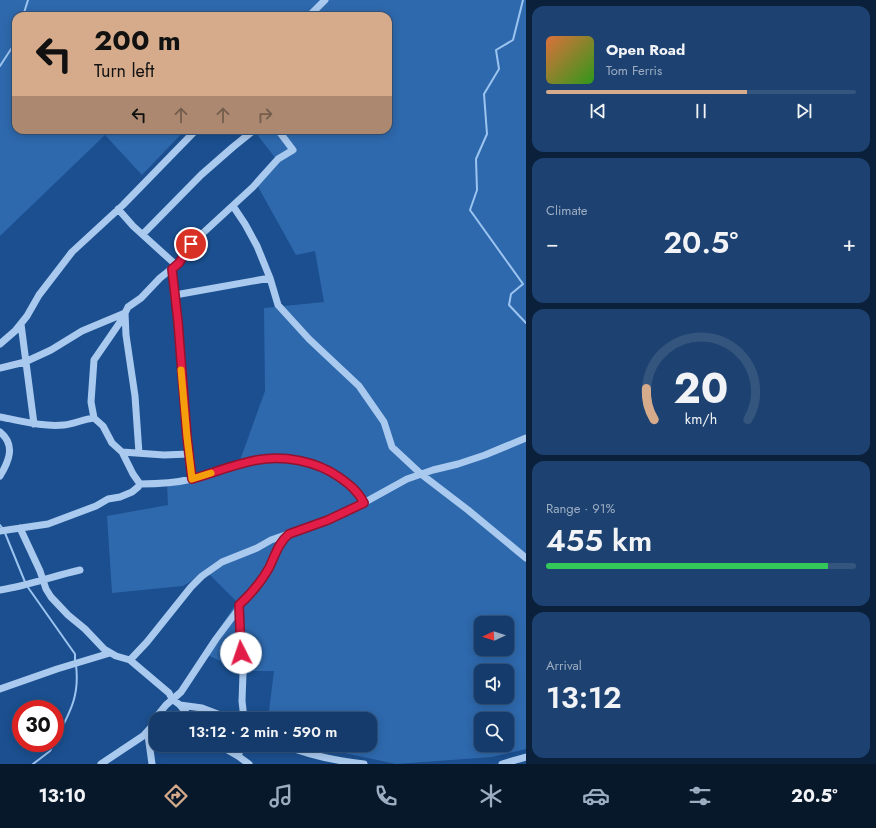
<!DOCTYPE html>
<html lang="en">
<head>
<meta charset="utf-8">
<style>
  body { margin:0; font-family:Jost,sans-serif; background:#1d4271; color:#f1f3f6; height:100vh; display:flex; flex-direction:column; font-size:15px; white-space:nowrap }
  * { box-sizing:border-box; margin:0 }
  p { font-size:13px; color:#9dadc1 }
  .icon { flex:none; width:22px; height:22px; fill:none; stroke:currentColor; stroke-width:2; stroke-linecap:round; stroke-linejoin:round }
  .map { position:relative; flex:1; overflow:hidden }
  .side { display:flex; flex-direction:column; gap:6px; padding:6px; background:#0b203b; width:350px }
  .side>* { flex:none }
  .top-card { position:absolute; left:12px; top:12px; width:380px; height:122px; border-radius:12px; box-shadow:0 2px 10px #0003,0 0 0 1px #33557e; background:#d6ab8b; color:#111; overflow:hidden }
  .needle { width:26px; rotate:266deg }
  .tools { position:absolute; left:474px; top:616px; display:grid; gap:8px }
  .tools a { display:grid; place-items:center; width:40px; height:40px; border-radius:8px; background:#143b6b; box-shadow:0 2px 10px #0003,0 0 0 1px #33557e; font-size:20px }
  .speed { position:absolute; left:12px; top:700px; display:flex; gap:8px; font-size:20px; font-weight:700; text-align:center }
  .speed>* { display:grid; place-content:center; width:52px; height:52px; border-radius:50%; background:#143b6b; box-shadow:0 2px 10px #0003,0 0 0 1px #33557e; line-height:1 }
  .speed .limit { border:6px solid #d22; background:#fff; color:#111 }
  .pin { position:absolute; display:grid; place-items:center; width:34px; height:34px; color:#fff; margin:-17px; border:2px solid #fff; border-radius:50%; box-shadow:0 1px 4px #0007 }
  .me { position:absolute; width:44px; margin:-22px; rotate:356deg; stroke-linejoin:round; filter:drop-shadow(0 0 3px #0008) }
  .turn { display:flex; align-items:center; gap:14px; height:84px; padding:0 16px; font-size:18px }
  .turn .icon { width:52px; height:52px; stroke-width:2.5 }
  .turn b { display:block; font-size:28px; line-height:34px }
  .lanes { display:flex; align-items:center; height:38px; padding:0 16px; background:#0003; justify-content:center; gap:20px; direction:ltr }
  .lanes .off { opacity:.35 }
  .big { font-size:30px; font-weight:600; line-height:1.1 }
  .side .widget { flex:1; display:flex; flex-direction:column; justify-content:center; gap:6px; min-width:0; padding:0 14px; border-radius:12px; background:#1d4271 }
  .side .dial { align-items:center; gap:0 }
  .dial svg { height:104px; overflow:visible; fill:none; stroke:#33557e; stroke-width:7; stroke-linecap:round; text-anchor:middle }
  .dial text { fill:#f1f3f6; stroke:none }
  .song { display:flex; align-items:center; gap:12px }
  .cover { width:48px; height:48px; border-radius:6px; background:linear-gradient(135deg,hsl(20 70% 55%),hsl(110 70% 35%)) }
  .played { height:4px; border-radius:2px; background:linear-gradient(90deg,#d6ab8b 65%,#33557e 65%) }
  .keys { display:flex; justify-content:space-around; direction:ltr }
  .heat { display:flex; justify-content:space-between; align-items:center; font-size:22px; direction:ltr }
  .charge { height:6px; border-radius:3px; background:linear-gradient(90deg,#34c759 91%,#33557e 0) }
  .trip { position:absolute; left:149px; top:712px; width:228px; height:40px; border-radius:12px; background:#143b6b; box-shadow:0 2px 10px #0003,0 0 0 1px #33557e; font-weight:600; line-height:40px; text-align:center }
  .dock { display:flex; height:64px; justify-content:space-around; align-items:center; background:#08182b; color:#9dadc1 }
  .dock .icon { width:28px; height:28px }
  .dock .current { color:#d6ab8b }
  .dock b { font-size:18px; color:#f1f3f6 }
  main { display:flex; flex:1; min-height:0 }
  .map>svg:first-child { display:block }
  .green { fill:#2e69ad; fill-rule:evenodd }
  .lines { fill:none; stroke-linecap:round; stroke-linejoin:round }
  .stream { stroke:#9cc4f0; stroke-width:2 }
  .minor { stroke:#a9c9ee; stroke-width:7 }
  .route-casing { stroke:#92132f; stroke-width:10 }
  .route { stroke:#e11d48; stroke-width:7 }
  .slow { stroke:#f59e0b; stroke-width:7 }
</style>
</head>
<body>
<main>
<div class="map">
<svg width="526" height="764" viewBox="0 0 526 764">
  <rect width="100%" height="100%" fill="#1b4f8f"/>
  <path class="green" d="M0 0H526V749L492 757 396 764 307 745H370V719H268L274 671H242L203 653 237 602 207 572 183 586 112 593 107 516 168 505 167 483 239 463 265 391 264 308 324 302 315 251 296 255 257 185 276 159 256 133 257 130H388V16H16V130H185L142 175 105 135 0 236ZM481 623H507V649H481ZM481 671H507V697H481ZM481 719H507V745H481Z"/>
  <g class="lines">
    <path class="stream" d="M523 0 513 40 496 50 499 69 484 94 487 134 476 159 477 190 470 210 523 284 511 294 509 305 526 323
      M23 16 28 0
      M0 66 15 43 16 39
      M0 525 3 529
      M5 533 25 582
      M27 586 75 654V661
      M55 741C69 714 80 697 76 665
      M33 764 50 751 54 743"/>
    <path class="minor" d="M309 16 325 0
      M233 206 245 224 257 246 270 278 278 305 309 339 359 386 384 422 392 447 421 474 468 510 526 558
      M118 209 133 226 176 265
      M143 234 201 175 233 147 254 130
      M172 269 178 322 187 437 192 479
      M175 295 270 278
      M125 313 126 335 135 396 139 453
      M21 324 34 424
      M0 344 15 331 27 316 39 295 72 252 123 205 196 130
      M0 368 25 362 51 350 82 331 125 313 128 307 141 298 160 278 179 263 191 244 253 187 278 159 293 150 278 130
      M0 417C22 421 42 427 64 425 74 424 84 419 94 418L103 426 112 443 122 452 164 455 189 454
      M94 418 91 402 94 360 125 315
      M0 432C16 445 9 461 0 476
      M122 452 133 474 140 484
      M140 484C157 484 175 483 192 479 214 474 235 464 257 460 284 455 316 461 339 477 349 484 358 491 364 503
      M20 528 40 571 46 589 51 597 68 615 85 629 104 649 116 656 130 660 169 693 172 699 180 705 191 719
      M0 531 48 524 96 506 108 499 120 497 132 492 138 487 140 484
      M0 590C27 586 53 576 80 570
      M240 608V645L243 673 242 701 244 719
      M130 660 147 642 191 587 202 576 222 562 257 548 271 540 328 520 349 511 407 479 433 470 458 464 485 455 526 438
      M0 689 57 669 110 653
      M180 705 202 708 231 719
      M146 733 148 735 152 764
      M219 745 238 756 249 764
      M285 745C310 756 338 761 364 764
      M238 756 242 745
      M101 764 143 736 152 726 157 716 166 705 181 692 216 639 237 611 239 605 250 595 260 582 269 569 279 545 289 534
      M502 764 526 757"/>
  </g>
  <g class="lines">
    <g class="route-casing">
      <path id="route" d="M191 244 179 263 172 269 178 322 187 437 192 479C213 473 235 464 257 460 284 455 316 461 339 477 349 484 358 491 364 503L328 520 289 534C278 543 275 556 269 568 261 582 251 594 239 605L241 653"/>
    </g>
    <use href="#route" class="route"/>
    <path class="slow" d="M181 370 187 437 192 479 211 473"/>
  </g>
</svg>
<div class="tools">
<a><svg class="needle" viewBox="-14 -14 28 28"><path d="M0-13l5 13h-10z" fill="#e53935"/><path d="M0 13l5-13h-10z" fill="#9dadc1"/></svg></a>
<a><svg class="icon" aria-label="sound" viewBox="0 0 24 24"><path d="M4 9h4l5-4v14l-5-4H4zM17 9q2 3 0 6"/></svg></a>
<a><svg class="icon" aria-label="search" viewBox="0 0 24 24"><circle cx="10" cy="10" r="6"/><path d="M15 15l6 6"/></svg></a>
</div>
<div class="speed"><div class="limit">30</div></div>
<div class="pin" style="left:191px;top:244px;background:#d93025"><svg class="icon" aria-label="arrive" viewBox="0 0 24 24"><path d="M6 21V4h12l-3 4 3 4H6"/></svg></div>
<svg class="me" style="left:241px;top:653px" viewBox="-20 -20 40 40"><circle r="19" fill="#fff"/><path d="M0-13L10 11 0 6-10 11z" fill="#e11d48"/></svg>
<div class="trip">13:12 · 2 min · 590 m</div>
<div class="top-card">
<div class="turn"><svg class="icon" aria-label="left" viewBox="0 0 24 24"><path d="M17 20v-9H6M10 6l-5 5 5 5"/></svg><div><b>200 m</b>Turn left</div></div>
<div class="lanes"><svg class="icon" aria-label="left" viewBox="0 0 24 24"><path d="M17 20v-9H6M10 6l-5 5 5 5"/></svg><svg class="icon off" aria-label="ahead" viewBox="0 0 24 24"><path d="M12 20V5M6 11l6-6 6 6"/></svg><svg class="icon off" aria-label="ahead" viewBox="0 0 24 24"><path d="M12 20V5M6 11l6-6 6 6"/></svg><svg class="icon off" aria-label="right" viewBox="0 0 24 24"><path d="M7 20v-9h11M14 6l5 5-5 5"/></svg></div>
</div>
</div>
<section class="side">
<div class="widget">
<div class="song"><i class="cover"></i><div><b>Open Road</b><p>Tom Ferris</p></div></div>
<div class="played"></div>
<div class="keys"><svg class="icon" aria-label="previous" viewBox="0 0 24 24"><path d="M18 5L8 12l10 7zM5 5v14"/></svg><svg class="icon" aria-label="pause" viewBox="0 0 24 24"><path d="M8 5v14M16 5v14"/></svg><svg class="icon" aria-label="next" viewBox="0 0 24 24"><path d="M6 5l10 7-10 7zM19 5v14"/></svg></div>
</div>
<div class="widget"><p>Climate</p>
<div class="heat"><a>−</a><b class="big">20.5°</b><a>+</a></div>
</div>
<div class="widget dial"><svg viewBox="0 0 100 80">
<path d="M14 69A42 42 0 1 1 86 69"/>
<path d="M14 69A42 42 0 0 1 8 45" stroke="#d6ab8b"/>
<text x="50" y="56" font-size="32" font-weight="700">20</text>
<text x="50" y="72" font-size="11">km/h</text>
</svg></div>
<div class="widget"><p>Range · 91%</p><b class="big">455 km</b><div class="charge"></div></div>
<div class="widget"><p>Arrival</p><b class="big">13:12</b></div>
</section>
</main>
<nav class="dock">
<b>13:10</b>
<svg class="icon current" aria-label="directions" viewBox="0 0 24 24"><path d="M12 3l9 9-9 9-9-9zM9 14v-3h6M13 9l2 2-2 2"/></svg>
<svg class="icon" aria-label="music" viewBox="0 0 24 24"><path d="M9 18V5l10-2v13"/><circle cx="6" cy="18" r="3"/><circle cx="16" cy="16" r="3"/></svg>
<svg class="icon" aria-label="phone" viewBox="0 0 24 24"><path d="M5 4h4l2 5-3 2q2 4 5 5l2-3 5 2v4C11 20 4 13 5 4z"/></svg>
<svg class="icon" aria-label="climate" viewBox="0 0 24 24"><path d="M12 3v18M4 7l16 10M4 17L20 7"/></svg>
<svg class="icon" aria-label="car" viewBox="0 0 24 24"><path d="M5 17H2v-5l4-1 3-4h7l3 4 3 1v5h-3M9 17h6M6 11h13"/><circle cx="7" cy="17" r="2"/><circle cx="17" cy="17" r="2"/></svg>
<svg class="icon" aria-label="filters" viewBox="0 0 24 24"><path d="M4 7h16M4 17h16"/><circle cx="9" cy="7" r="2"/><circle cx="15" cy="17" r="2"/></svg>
<b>20.5°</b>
</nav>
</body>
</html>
